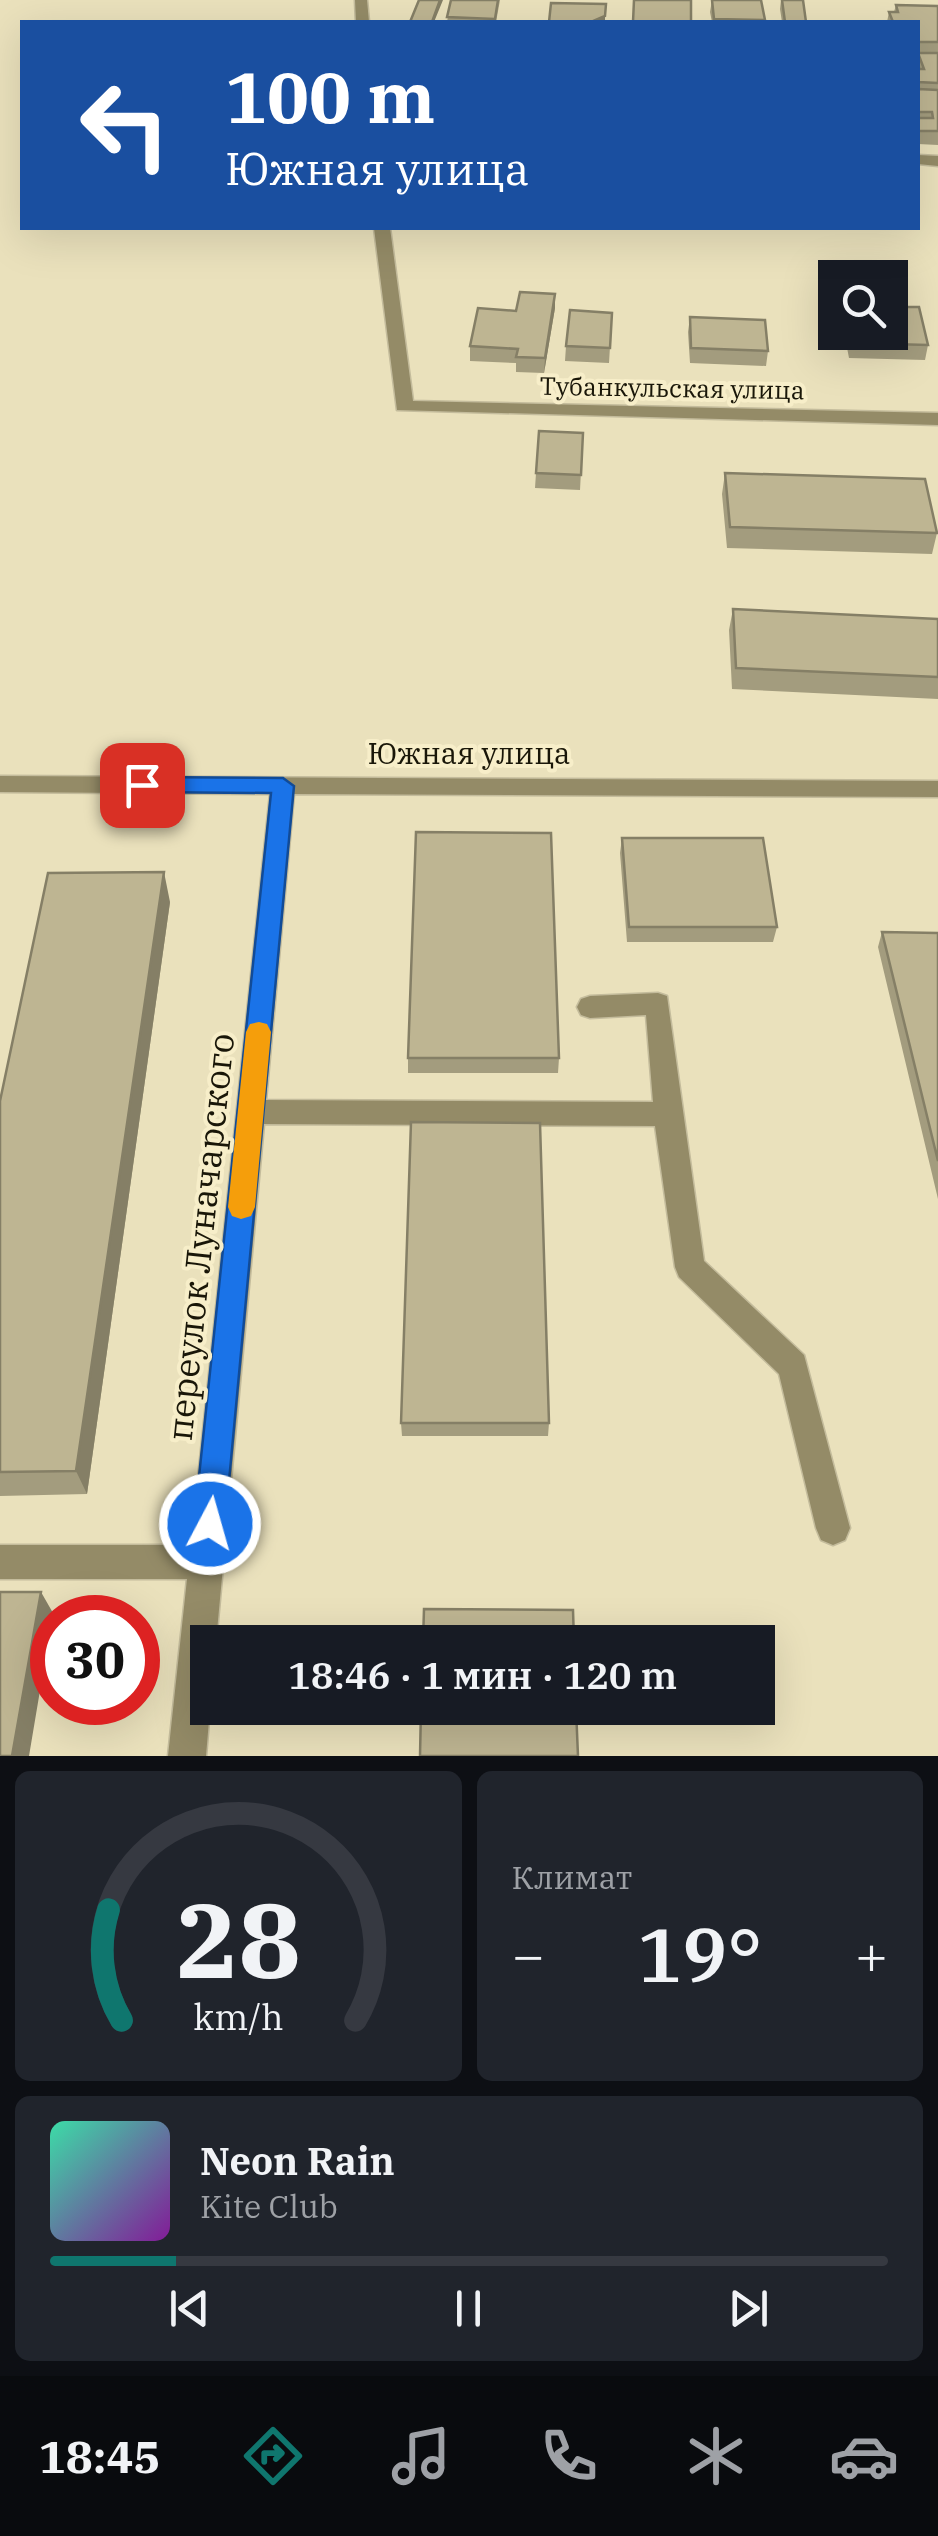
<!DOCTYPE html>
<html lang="ru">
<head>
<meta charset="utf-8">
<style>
  body { margin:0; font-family:"IBM Plex Serif",serif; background:#20242c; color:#f1f3f6; height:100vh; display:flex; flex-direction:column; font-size:38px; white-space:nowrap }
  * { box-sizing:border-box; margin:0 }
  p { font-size:32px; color:#9ea1a6 }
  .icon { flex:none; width:55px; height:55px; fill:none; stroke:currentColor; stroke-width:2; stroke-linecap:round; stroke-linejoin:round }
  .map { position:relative; height:1756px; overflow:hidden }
  .details { display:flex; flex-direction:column; gap:15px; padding:15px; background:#0d0f14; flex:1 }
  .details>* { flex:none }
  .banner { position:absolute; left:20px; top:20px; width:900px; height:210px; border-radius:0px; box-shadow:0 10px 40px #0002; background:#1a4fa0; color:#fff; overflow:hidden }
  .tools { position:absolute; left:818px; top:260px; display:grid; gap:20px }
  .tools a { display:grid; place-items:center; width:90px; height:90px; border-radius:0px; background:#171b24; box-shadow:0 10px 40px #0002; font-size:50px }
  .speed { position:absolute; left:30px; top:1595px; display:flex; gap:20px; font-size:50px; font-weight:700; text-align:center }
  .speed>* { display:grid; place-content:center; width:130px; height:130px; border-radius:50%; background:#171b24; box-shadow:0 10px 40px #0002; line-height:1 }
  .speed .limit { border:15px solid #d22; background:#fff; color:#111 }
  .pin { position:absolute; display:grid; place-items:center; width:85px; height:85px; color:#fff; margin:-42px; border-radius:20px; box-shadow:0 5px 15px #0006 }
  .me { position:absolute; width:110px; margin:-55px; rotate:6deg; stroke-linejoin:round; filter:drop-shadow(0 0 8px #0008) }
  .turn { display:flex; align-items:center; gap:35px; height:210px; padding:0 40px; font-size:45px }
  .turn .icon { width:130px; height:130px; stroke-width:2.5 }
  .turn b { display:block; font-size:70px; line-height:85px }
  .big { font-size:75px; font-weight:600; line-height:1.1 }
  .details .card { flex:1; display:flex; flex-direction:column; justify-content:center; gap:15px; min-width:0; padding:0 35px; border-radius:15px; background:#20242c }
  .details .dial { align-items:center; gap:0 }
  .dial svg { height:260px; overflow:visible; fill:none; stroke:#363941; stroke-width:7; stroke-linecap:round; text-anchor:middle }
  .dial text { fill:#f1f3f6; stroke:none }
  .song { display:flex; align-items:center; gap:30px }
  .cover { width:120px; height:120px; border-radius:15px; background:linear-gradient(135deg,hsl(160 70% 55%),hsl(290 70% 35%)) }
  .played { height:10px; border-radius:5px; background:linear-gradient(90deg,#0f766e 15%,#363941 15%) }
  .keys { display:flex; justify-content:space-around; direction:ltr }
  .heat { display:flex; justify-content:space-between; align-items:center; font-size:55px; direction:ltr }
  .details .tiles { flex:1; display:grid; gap:15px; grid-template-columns:1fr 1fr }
  .card:last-child { grid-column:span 2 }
  .trip { position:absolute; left:190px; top:1625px; width:585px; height:100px; border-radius:0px; background:#171b24; box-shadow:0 10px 40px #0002; font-weight:600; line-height:100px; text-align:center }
  .menu { display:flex; height:160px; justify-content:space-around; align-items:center; background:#090b0e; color:#9ea1a6 }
  .menu .icon { width:70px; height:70px }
  .menu .selected { color:#0f766e }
  .menu b { font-size:45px; color:#f1f3f6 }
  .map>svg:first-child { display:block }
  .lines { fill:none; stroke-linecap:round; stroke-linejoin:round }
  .minor-casing { stroke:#c4bc9c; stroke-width:3 }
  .minor { fill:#948b67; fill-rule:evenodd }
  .wall { fill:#a39c7e }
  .shaded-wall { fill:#857f66 }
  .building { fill:#beb592; stroke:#857f66; stroke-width:2.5 }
  .route { fill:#1a73e8; stroke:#114b97; stroke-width:2.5 }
  .slow { fill:#f59e0b }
  .labels { text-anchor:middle; stroke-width:8; stroke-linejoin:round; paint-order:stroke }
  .far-street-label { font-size:25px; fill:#191608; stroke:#f7eec9 }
  .street-label { font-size:30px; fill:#191608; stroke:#f7eec9 }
  .near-street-label { font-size:35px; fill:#191608; stroke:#f7eec9 }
</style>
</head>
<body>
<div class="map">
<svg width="938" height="1756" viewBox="0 0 938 1756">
  <rect width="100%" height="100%" fill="#eae1bc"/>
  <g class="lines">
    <g class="minor-casing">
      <path id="minor" d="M355 0H367L369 22H356Z
        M918 155 938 156V166L918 164Z
        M374 228H390L413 401 938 413V425L397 410Z
        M0 776 938 781V797L294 794 266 1100 653 1102 646 1015 590 1018 581 1015 577 1007 581 999 590 996 658 993 667 996 704 1261 804 1355 850 1528 845 1540 833 1545 821 1540 816 1528 779 1374 679 1277 675 1267 655 1126 264 1124 216 1642H208L210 1708 206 1756H168L187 1579H0V1545H191L270 794 0 792Z"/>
    </g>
    <use href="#minor" class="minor"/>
  </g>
  <path class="wall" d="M451 0H500L496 22H447Z
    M712 0 765 20V22H712L710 12Z
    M781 0H803L806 22H782L780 9Z
    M896 5 938 6V145L918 144V22H887L889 12H894Z
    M555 308 544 373 516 372V363L470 361V346L516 311Z
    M612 313 609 363 565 361 566 346Z
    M690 317 768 351 766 366 690 363 688 332Z
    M844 332H890L928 345 925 360 849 358Z
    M583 433 580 490 535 488 536 473Z
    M725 473 937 533 932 554 727 548 722 494Z
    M733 609 938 619V699L732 689 729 630Z
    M622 838 777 927 773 942H627L620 853Z
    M170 902 87 1494 0 1496V1101Z
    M882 932 938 933V1199L878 947Z
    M408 1058H559L558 1073H408Z
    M401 1423H549L548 1436H402Z"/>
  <path class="shaded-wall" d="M440 0H443L434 22H432Z
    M605 16V22H591Z
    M555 294V308L544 373 545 358Z
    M164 872 170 902 87 1494 76 1471Z
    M41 1592 53 1613 29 1756H12Z"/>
  <path class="building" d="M419 0H440L432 22H410Z
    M451 0H498L495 19 447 17Z
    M634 0H691V22H633Z
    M712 0H761L765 20 714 19Z
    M782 0H803L806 22H785Z
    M551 3 606 4 605 16 591 22H549Z
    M896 5 938 6V42H918V22H893L889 12H898Z
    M918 53H938V83L918 82V69H924Z
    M918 89 938 90V131H918V118H933L932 112H918Z
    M520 292 555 294 545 358 516 357 518 349 470 346 478 308 516 311Z
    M890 307H919L928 345 852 343 849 332H890Z
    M570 310 612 313 610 348 566 346Z
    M690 317 765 320 768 351 691 348Z
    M539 431 583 433 581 475 536 473Z
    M725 473 925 479 937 533 730 527Z
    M733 609 938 619V677L736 668Z
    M416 832 551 833 559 1058H408Z
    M622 838H763L777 927H629Z
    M164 872 76 1471 0 1472V1101L48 873Z
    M882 932 938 933V1161Z
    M411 1122 540 1123 549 1423H401Z
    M0 1592H41L12 1756H0Z
    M424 1609 573 1610 574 1642H423Z
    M421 1708H576L578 1756H420Z"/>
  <path class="route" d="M142 777 283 778 294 786 225 1524 221 1535 210 1540 199 1535 194 1524 271 793 142 792 131 785Z"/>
  <path class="slow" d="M259 1022 267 1024 271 1032 255 1207 251 1216 241 1219 232 1216 228 1207 246 1032 250 1024Z"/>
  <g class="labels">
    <g class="far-street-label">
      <text transform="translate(672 388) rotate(1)" y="9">Тубанкульская улица</text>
    </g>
    <g class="street-label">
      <text x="469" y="764">Южная улица</text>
    </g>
    <g class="near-street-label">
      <text transform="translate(201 1237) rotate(-84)" y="12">переулок Луначарского</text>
    </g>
  </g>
</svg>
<div class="tools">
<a><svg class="icon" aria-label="search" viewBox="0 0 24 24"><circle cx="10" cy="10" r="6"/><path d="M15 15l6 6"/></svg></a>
</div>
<div class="speed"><div class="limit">30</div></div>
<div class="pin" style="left:142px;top:785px;background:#d93025"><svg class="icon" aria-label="arrive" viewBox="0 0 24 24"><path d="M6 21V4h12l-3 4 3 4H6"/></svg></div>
<svg class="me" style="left:210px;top:1524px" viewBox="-20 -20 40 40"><circle r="17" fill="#1a73e8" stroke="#fff" stroke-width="3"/><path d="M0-11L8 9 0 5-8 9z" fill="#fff"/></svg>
<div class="trip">18:46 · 1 мин · 120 m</div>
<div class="banner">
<div class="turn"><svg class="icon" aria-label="left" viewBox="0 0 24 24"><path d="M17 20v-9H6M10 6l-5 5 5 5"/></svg><div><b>100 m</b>Южная улица</div></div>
</div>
</div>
<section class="details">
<div class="tiles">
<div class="card dial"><svg viewBox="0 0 100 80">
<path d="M14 69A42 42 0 1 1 86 69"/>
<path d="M14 69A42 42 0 0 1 10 35" stroke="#0f766e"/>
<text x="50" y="56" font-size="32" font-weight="700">28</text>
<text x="50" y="72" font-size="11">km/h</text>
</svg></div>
<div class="card"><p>Климат</p>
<div class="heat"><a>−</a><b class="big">19°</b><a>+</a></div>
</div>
<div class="card">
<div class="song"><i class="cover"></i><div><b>Neon Rain</b><p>Kite Club</p></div></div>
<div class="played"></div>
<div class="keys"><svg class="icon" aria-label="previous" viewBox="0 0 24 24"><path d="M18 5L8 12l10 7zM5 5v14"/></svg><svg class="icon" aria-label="pause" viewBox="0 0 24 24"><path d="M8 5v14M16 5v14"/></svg><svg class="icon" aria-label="next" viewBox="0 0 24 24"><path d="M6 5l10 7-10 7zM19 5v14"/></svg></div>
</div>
</div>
</section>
<nav class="menu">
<b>18:45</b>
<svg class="icon selected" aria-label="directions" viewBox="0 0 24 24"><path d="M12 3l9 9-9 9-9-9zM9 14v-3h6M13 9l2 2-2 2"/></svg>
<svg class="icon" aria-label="music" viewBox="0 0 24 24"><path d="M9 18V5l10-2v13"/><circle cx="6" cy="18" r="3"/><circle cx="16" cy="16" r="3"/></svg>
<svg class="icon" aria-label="phone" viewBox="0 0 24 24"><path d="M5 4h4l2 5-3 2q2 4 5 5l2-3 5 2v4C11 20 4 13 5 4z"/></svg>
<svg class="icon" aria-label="climate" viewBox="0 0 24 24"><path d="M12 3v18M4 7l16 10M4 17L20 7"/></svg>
<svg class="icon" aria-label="car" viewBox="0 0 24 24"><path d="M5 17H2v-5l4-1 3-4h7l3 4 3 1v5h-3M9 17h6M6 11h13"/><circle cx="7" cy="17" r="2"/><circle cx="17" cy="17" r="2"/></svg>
</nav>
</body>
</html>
